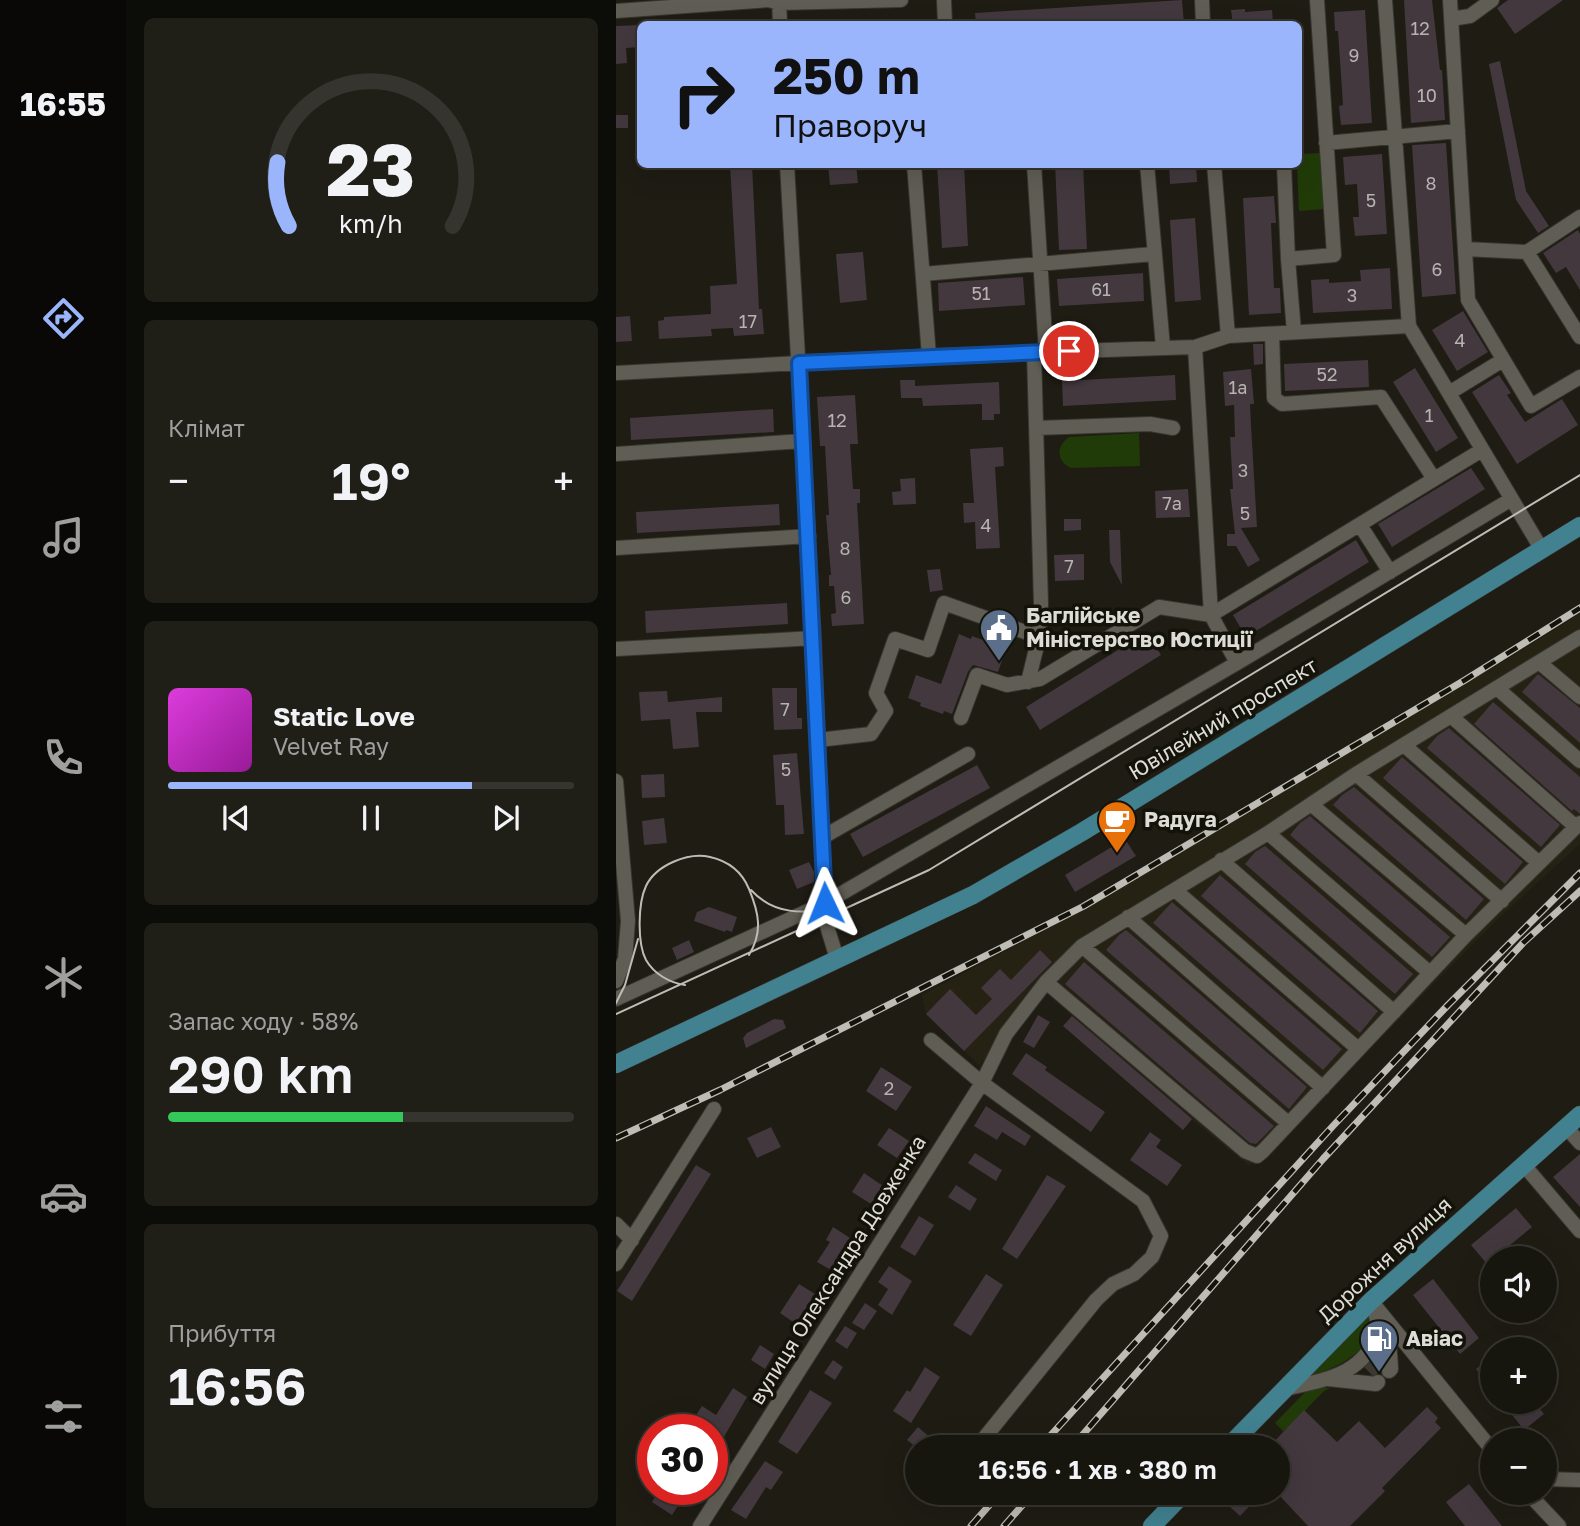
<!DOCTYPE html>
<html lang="uk">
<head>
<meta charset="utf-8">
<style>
  body { margin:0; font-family:"Golos Text",sans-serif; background:#1f1e17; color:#f1f3f6; height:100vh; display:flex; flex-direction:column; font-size:26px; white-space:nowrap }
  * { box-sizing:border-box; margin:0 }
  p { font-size:23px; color:#9e9f9e }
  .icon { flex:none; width:38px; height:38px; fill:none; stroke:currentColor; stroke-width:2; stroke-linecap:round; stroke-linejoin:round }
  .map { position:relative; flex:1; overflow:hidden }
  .details { display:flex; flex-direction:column; gap:18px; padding:18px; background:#0c0c08; width:490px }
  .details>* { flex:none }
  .guide { position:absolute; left:21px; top:21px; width:665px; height:147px; border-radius:10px; box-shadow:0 7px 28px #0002,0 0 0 2px #35342e; background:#9bb5fd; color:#111; overflow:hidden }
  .fabs { position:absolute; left:864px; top:1246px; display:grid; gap:14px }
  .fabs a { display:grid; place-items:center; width:77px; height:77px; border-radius:50%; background:#16150e; box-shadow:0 7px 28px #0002,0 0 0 2px #35342e; font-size:35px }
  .speed { position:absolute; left:21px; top:1414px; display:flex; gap:14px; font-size:35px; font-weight:700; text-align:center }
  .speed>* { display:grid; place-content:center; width:91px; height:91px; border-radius:50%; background:#16150e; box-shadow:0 7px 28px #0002,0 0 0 2px #35342e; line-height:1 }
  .speed .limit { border:10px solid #d22; background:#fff; color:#111 }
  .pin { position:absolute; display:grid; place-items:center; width:60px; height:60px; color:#fff; margin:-30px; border:4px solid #fff; border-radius:50%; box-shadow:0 2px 7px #0007 }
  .me { position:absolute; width:77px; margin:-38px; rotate:358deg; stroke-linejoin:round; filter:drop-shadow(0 0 5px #0008) }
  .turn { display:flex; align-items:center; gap:24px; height:147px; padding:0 21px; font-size:32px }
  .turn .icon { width:91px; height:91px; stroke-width:2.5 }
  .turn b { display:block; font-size:49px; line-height:60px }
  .big { font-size:52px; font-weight:600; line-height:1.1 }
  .details .tile { flex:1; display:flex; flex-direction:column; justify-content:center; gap:10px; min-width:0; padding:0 24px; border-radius:10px; background:#1f1e17 }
  .details .dial { align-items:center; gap:0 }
  .dial svg { height:182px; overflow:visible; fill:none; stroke:#35342e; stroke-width:7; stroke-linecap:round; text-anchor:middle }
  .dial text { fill:#f1f3f6; stroke:none }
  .song { display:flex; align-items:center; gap:21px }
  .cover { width:84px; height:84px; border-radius:10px; background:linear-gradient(135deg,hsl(300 70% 55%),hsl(300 70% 35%)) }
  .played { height:7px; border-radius:4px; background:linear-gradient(90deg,#9bb5fd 75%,#35342e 75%) }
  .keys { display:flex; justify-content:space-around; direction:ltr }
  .heat { display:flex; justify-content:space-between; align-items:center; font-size:38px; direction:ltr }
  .charge { height:10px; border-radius:5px; background:linear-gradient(90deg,#34c759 58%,#35342e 0) }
  .trip { position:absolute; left:289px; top:1435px; width:385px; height:70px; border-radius:35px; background:#16150e; box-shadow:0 7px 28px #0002,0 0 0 2px #35342e; font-weight:600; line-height:70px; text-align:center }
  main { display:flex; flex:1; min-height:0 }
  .tab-bar { display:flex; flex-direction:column; width:126px; justify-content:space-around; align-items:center; background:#090806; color:#9e9f9e }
  .tab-bar .icon { width:49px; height:49px }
  .tab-bar .active { color:#9bb5fd }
  .tab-bar b { font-size:32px; color:#f1f3f6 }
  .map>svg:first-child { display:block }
  .built { fill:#252213 }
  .green { fill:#203b08 }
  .building { fill:#42383e }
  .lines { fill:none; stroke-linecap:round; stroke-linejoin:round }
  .minor-tunnel { stroke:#3b3930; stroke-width:14; stroke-dasharray:14 7; stroke-linecap:butt }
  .minor-casing { stroke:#373531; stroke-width:16 }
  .major-casing { stroke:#373531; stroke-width:19 }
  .minor { stroke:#605e54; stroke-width:14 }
  .major { stroke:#418190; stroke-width:18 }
  .tram { stroke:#bebcb5; stroke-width:2 }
  .rail-casing { stroke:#bebcb5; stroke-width:7 }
  .rail { stroke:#14130a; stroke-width:4.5; stroke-dasharray:13; stroke-linecap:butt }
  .route-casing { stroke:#114b97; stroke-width:18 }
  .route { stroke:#1a73e8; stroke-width:12 }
  .labels { text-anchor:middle; stroke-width:7; stroke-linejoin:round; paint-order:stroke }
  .number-label { font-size:18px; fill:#b7b3b0 }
  .poi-label { font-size:21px; font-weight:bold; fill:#dedcd6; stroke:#14130a; text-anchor:start }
  .street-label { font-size:21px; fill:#dedcd6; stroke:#14130a }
</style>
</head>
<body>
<main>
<nav class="tab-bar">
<b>16:55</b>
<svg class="icon active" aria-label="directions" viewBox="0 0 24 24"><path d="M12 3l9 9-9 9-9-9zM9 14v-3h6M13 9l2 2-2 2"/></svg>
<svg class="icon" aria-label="music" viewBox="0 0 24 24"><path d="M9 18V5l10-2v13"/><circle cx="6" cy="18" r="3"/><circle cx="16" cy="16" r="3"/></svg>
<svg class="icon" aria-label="phone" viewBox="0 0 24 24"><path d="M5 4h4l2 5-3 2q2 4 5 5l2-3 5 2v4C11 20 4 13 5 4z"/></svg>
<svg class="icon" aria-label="climate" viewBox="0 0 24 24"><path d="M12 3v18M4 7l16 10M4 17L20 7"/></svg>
<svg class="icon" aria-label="car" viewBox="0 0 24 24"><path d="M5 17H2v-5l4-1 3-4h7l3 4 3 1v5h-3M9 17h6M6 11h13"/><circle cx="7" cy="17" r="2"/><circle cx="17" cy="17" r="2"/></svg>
<svg class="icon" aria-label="filters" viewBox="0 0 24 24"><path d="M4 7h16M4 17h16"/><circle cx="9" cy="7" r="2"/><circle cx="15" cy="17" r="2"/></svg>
</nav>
<section class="details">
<div class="tile dial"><svg viewBox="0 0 100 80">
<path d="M14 69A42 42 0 1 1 86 69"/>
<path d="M14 69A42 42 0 0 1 9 41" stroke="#9bb5fd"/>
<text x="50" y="56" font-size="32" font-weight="700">23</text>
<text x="50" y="72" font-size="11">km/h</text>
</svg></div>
<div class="tile"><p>Клімат</p>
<div class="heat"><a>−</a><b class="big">19°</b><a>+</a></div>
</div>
<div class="tile">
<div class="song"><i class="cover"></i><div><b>Static Love</b><p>Velvet Ray</p></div></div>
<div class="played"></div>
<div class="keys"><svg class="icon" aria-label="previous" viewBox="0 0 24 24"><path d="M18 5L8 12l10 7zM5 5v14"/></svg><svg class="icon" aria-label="pause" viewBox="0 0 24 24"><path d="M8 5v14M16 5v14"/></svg><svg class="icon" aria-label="next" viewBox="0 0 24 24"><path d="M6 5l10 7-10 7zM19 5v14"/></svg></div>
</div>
<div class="tile"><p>Запас ходу · 58%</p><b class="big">290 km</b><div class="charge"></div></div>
<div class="tile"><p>Прибуття</p><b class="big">16:56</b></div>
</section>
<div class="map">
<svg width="964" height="1526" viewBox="0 0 964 1526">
  <rect width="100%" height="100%" fill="#1e1c13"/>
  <path class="built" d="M964 613V844L881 920 651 1153 633 1166 576 1120 567 1130 457 1035 465 1024 430 992 363 1065 310 1014 306 995 467 910 898 655Z"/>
  <path class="green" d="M706 153 710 209 683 211 681 165 682 164 683 154Z
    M523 433 524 466 455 468C440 461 440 446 453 437Z
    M752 1314 758 1325C749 1359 715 1368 686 1380Z
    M708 1387 714 1388 708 1391 668 1432 659 1423 692 1389Z"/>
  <path class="building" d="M566 0 568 24H485V22L456 24H360L359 13Z
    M788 0H816L824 70H826L829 120 795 123Z
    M892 0H947L899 34 881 8Z
    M629 9V12L656 10 657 24H617L615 10Z
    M749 10 756 123 725 125 723 106 727 105 722 31H719L718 12Z
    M24 25V47L10 48 11 63 0 64V26Z
    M884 61 910 191 933 226 922 233 900 200 873 64Z
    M0 115H12V128H0Z
    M830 143 840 294 806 297 796 145Z
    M766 154 771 234 739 236 737 217H743L741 184 729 185 727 157Z
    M114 164H136L143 309H146L148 334 118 336 117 328 95 329 96 336 43 339 42 321 48 320V317L95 314 94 286 121 284Z
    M212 164H240L242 183 214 185Z
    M321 164H348L352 246 326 248Z
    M439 164H467L471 249 443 250Z
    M553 164H580L581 182 554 184Z
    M658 196 660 223H655L658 288H664L665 313 633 315 627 198Z
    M579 218 585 300 559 302 554 220Z
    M962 230 964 234V290L950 267 940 273 927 253Z
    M247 252 251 300 224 303 220 254Z
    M774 268 776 309 697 313 695 280 713 279V283L745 281 744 270Z
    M527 273 528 301 443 306 441 279Z
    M407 277 409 305 323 311 322 283Z
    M847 311 872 352 841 371 816 330Z
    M14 316 16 341 0 342V317Z
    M637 344H647V364L638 365Z
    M752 360 753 387 669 391 668 364Z
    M799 368 842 438 820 452 777 382Z
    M635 369 638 404H634L635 425 641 527 625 528 644 560 632 567 620 546H611V534H619L614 489H617L614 437H619L618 405 609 406 607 372Z
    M559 375 560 400 447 406 446 381Z
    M883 375 895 393 891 395 909 422 946 399 962 425 901 464 856 392Z
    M284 380H299V386L383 382 384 414H378V420H366V404L307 406 306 398H285Z
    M239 395 242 444H234L237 489H244V503H241L248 624 216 626 215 614 220 613 218 586H213V575H215L210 515H213L209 446H204L201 397Z
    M157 409 158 432 15 440 14 418Z
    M387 447 388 466 379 467 384 548 360 549 359 522 348 523 347 503H358L354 449Z
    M855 468 869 489 776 547 762 524Z
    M299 478 300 504 277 505 276 492 285 491 284 479Z
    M572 489 574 517 540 518 539 491Z
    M163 504 164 525 21 533 20 512Z
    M448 519H465V530L448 531Z
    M493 530H504L506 585 494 562Z
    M740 540 753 562 630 637 617 615Z
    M468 554V580L439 581 438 555Z
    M324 569 327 590 314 592 311 570Z
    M171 603 172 624 30 633 29 611Z
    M531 632 545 655 424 730 410 707Z
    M343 634 355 639 356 636 378 644 377 647 389 651 382 672 357 665 352 672 336 714 328 711 327 714 304 706 305 703 292 698 300 675 325 684Z
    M922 674 964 708V743L906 692Z
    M156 688H181V718H186V729L158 730Z
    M51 691 52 702 106 697V712H80L83 747 57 749 54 719 25 721 23 692Z
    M877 702 964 777V814L958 809 956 811 858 724Z
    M833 728 944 825 925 847 811 748 821 736Z
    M181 753 188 834 169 835 168 805H160L157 755Z
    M786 757 907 862 889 884 767 778Z
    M361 765 374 788 247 857 234 834Z
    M48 774 49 797 26 798 25 775Z
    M738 787 868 899 850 920 717 805 726 795Z
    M694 816 834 937 816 957 674 835 684 823Z
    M48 818 51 843 28 845 26 821Z
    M509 839 520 856 459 892 449 875Z
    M649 846 797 974 779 994 629 864 639 852Z
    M193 862 198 872V882L181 889 173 870Z
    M604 875 762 1011 744 1033 585 896Z
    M556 902 726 1049 707 1070 537 923Z
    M93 907 121 917 116 932 110 930 109 932 78 921 81 912Z
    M510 930 691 1087 673 1109 490 950 503 935Z
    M73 940 78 952 61 960 56 948Z
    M424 950 436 962 348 1051 310 1014 334 989 360 1015 376 999 365 988 384 969 395 980Z
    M468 962 658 1126 640 1144 634 1143 449 984Z
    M422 1015 434 1022 418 1048 407 1042Z
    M456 1016 576 1119 567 1130 447 1026Z
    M158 1019 167 1020 170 1028 130 1048 127 1038 131 1033Z
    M410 1053 431 1067 429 1070 489 1112 475 1132 396 1074Z
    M265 1067 296 1087 280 1111 250 1091Z
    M370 1106 415 1136 409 1146 386 1132 381 1140 358 1126Z
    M155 1127 165 1147 141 1158 131 1138Z
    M273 1128 293 1141 281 1158 261 1145Z
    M534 1132 545 1140 540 1147 566 1165 551 1186 514 1160Z
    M359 1153 386 1170 380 1181 352 1163Z
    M964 1154V1207L937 1177Z
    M80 1165 95 1174 16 1301 1 1291Z
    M248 1173 267 1186 255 1204 236 1192Z
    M431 1175 450 1186 401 1259 386 1249Z
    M340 1185 361 1199 354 1211 332 1197Z
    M900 1208 916 1227 871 1264 855 1245Z
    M303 1216 318 1225 299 1256 284 1247Z
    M217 1227 234 1238 215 1270 201 1262 214 1242 210 1240Z
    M273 1266 296 1281 276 1315 262 1305 272 1289 262 1282Z
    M370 1274 387 1285 355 1336 337 1325Z
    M817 1279 863 1338 844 1354 797 1295Z
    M183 1284 199 1294 180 1324 164 1313Z
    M249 1303 261 1311 248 1330 236 1323Z
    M229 1326 241 1333 231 1349 219 1341Z
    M144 1345 158 1354 149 1369 135 1360Z
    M877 1356V1391L860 1369Z
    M217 1360 227 1367 219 1380 208 1373Z
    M309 1367 324 1377 295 1423 277 1411 291 1390 294 1392Z
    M117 1388 131 1397 105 1442 96 1437V1430H85L75 1423 86 1406 100 1415Z
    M194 1390 216 1403 181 1454 162 1442Z
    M886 1402H918L928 1414 908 1430Z
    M811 1407 822 1418 819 1422 825 1428 766 1488 769 1491 734 1526H692L662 1494V1447H653L688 1410 721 1442 743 1421 769 1448Z
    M302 1427 317 1440 311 1447H300L291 1440Z
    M149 1461 167 1472 155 1490 150 1487 130 1519 115 1510Z
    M853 1484 886 1526H849L830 1502Z
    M44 1489H53L67 1498 56 1515 36 1502Z
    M599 1493H646L624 1516Z"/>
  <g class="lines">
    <path class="minor-tunnel" d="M753 1372 763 1362"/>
    <g class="minor-casing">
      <path id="minor" d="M163 0 164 24
        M328 0 329 24
        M586 0 587 24
        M769 0 793 326 926 550
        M834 0 852 300 915 406 964 377
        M0 11 153 0 163 3 285 0
        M835 19 854 16 876 0
        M710 143 842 131
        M171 164 198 638 209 909 211 926 221 959
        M298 164 313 356
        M418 164 430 352
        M531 164 547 347
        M598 164 612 336
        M668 164 672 259
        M849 249 911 252 964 337
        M911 252 964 217
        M307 274 537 254
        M678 332 672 259 718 255 701 0
        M656 334 658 398 666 404 765 397 818 479
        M579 347 595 615 621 663
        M0 373 313 356 579 347 612 336 793 326
        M833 393 887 360
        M420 428 534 424 557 428
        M0 454 187 441
        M744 525 774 572
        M0 548 193 536
        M0 649 198 638
        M924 663 964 697
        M412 682 423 637 425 604 418 352
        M882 689 964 761
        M835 716 960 827
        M345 718 361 675 391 685 424 679 543 607 595 615 866 450
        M202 740 255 734 270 711 260 693 279 639 312 650 328 603 423 637
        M789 746 923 863
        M740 774 886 901
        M0 781 12 921 9 959 0 981
        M696 805 850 935
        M652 833 814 973
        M207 837 352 754
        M605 860 778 1012
        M559 890 741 1048
        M512 917 707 1088
        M466 946 672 1123
        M430 982 629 1151 641 1156 647 1151 850 935 964 823
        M0 999 209 903 621 663 894 500
        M315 1040 366 1083 527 1201 545 1236 536 1257 518 1274 497 1284 480 1300 361 1447
        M950 1127 964 1143
        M907 1164 964 1231
        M0 1224 16 1240
        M0 1264 98 1109
        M755 1301 877 1451
        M766 1323C774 1337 774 1352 775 1369L773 1371
        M712 1379 760 1384 762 1382
        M669 1389C712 1379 747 1375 764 1330L758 1309
        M929 1479 964 1480
        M912 1493 943 1526
        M84 1526 366 1083 390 1034 430 982 466 946 652 833 740 774 964 637"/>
    </g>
    <g class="major-casing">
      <path id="major" d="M0 1064 357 895 466 832 964 526
        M612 1447 755 1301 964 1115
        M536 1526 568 1493"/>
    </g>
    <use href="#minor" class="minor"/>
    <use href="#major" class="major"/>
    <path class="tram" d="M135 890C158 915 187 914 219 908
      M69 985C54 983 38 974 30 960 21 943 22 903 30 886 40 865 72 852 94 857 112 861 126 872 133 889 143 913 147 932 133 955
      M0 1003 9 985 22 939
      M0 1014 313 870 964 475"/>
    <g class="rail-casing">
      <path id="rail" d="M0 1138 104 1090 468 906 849 680 964 608
        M424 1447 716 1127 832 1005 964 873
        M456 1447 707 1159 907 943 964 891
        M355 1526 384 1493
        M388 1526 417 1493"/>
    </g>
    <use href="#rail" class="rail"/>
  </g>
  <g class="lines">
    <g class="route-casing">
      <path id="route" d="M209 903 183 363 453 351"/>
    </g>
    <use href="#route" class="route"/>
  </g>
  <defs>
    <g id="civic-pin" transform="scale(2.0125)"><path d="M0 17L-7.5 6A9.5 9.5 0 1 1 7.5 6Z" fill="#5c6f8a" stroke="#14130a"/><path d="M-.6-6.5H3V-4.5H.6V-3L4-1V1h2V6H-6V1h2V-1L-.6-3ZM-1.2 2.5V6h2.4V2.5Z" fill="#fff"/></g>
    <g id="cafe-pin" transform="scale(2.0125)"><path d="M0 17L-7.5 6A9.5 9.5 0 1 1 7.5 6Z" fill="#e8710a" stroke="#14130a"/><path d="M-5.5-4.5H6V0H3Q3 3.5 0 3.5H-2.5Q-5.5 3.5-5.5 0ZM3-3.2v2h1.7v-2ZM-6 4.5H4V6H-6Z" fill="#fff"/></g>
    <g id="fuel-pin" transform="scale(2.0125)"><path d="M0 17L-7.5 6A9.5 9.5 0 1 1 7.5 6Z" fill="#5c6f8a" stroke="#14130a"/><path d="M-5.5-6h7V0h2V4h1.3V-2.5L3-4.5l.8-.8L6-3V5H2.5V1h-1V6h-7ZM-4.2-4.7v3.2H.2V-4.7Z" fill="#fff"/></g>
  </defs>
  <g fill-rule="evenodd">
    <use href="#civic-pin" x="383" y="628"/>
    <use href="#cafe-pin" x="501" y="820"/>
    <use href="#fuel-pin" x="763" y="1339"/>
  </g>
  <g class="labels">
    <g class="number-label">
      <text x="804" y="35">12</text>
      <text x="738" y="62">9</text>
      <text x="811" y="102">10</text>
      <text x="815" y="190">8</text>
      <text x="755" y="207">5</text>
      <text x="821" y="276">6</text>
      <text x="485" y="296">61</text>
      <text x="365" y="300">51</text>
      <text x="736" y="302">3</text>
      <text x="132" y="328">17</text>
      <text x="844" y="347">4</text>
      <text x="711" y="381">52</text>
      <text x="622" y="394">1а</text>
      <text x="813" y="422">1</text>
      <text x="221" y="427">12</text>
      <text x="627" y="477">3</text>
      <text x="556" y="510">7а</text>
      <text x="629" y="520">5</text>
      <text x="370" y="532">4</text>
      <text x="229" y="555">8</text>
      <text x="453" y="573">7</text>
      <text x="230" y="604">6</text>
      <text x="169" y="716">7</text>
      <text x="170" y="776">5</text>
      <text x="273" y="1095">2</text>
    </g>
    <g class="poi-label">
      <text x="410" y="623">Баглійське<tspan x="410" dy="24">Міністерство Юстиції</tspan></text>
      <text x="528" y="827">Радуга</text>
      <text x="790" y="1346">Авіас</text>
    </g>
    <g class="street-label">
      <text transform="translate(607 719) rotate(-31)" y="7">Ювілейний проспект</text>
      <text transform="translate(769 1260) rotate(-43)" y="7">Дорожня вулиця</text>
      <text transform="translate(222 1270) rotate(-58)" y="7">вулиця Олександра Довженка</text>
    </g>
  </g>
</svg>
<div class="fabs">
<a><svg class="icon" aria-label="sound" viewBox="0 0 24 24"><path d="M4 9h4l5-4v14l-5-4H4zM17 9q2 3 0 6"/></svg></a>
<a>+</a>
<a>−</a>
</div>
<div class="speed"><div class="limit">30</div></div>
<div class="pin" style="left:453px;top:351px;background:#d93025"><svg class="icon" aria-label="arrive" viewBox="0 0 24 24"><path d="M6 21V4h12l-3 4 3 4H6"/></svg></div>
<svg class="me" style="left:209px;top:903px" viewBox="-20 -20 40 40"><path d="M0-17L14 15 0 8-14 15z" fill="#1a73e8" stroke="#fff" stroke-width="4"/></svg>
<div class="trip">16:56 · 1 хв · 380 m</div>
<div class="guide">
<div class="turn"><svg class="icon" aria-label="right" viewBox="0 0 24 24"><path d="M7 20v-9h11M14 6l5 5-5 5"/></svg><div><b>250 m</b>Праворуч</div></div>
</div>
</div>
</main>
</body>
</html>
